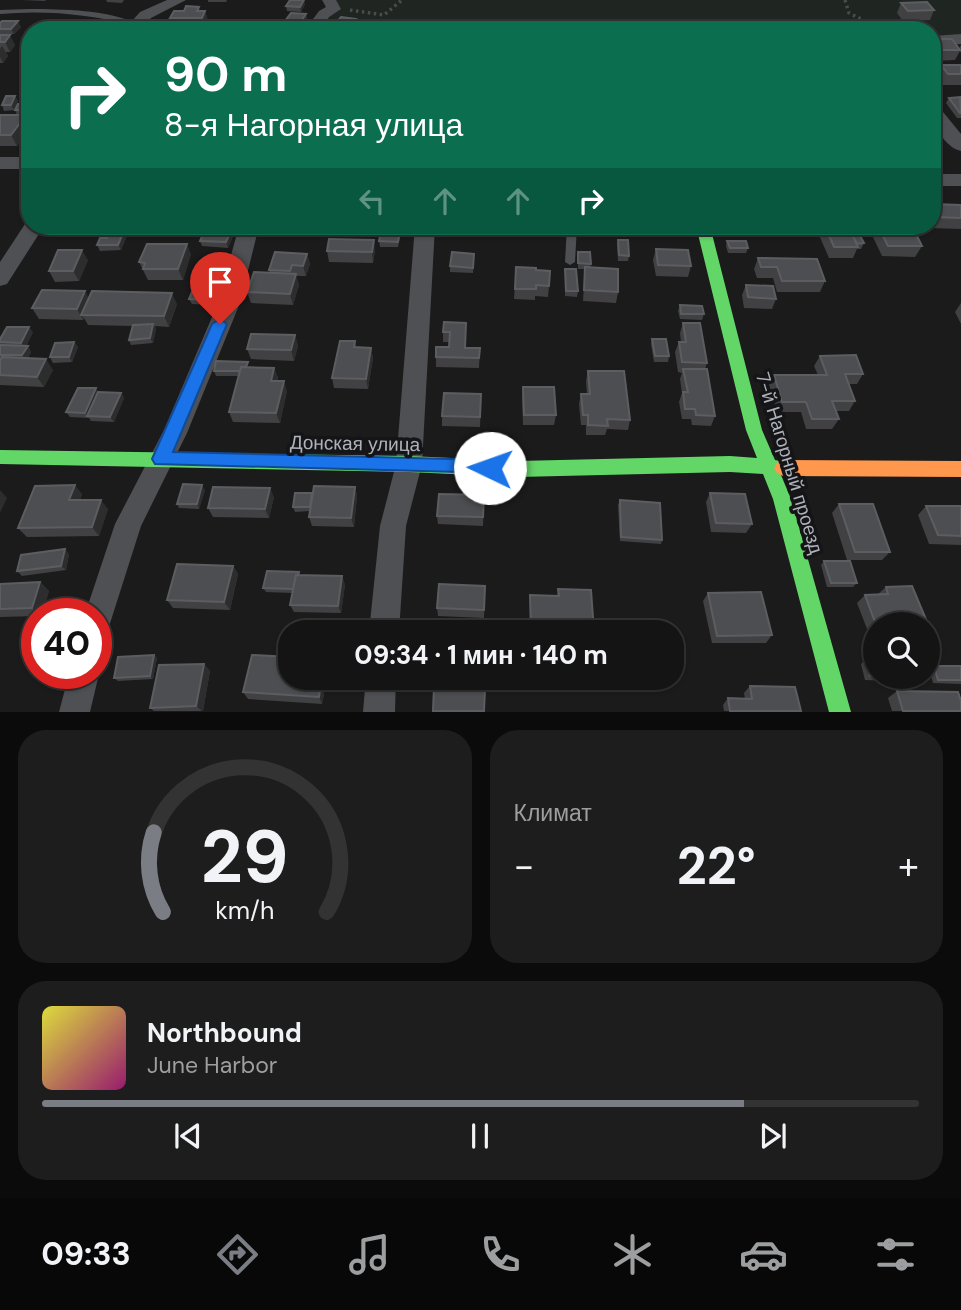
<!DOCTYPE html>
<html lang="ru">
<head>
<meta charset="utf-8">
<style>
  body { margin:0; font-family:"DM Sans",sans-serif; background:#1d1d1d; color:#f1f3f6; height:100vh; display:flex; flex-direction:column; font-size:26px; white-space:nowrap }
  * { box-sizing:border-box; margin:0 }
  p { font-size:23px; color:#9d9ea0 }
  .icon { flex:none; width:38px; height:38px; fill:none; stroke:currentColor; stroke-width:2; stroke-linecap:round; stroke-linejoin:round }
  .map { position:relative; height:712px; overflow:hidden }
  .details { display:flex; flex-direction:column; gap:18px; padding:18px; background:#0b0b0b; flex:1 }
  .details>* { flex:none }
  .guide { position:absolute; left:21px; top:21px; width:920px; height:214px; border-radius:28px; box-shadow:0 2px 5px #0004,0 0 0 2px #333334; background:#0b6e4f; color:#fff; overflow:hidden }
  .buttons { position:absolute; left:863px; top:612px; display:grid; gap:14px }
  .buttons a { display:grid; place-items:center; width:77px; height:77px; border-radius:50%; background:#141414; box-shadow:0 2px 5px #0004,0 0 0 2px #333334; font-size:35px }
  .speed { position:absolute; left:21px; top:598px; display:flex; gap:14px; font-size:35px; font-weight:700; text-align:center }
  .speed>* { display:grid; place-content:center; width:91px; height:91px; border-radius:50%; background:#141414; box-shadow:0 2px 5px #0004,0 0 0 2px #333334; line-height:1 }
  .speed .limit { border:10px solid #d22; background:#fff; color:#111 }
  .pin { position:absolute; display:grid; place-items:center; width:60px; height:60px; color:#fff; margin:-72px -30px; border-radius:50% 50% 50% 0; rotate:-45deg; box-shadow:0 0 7px #0007 }
  .pin .icon { rotate:45deg }
  .me { position:absolute; width:77px; margin:-38px; rotate:273deg; stroke-linejoin:round; filter:drop-shadow(0 0 5px #0008) }
  .turn { display:flex; align-items:center; gap:24px; height:147px; padding:0 28px; font-size:32px }
  .turn .icon { width:91px; height:91px; stroke-width:2.5 }
  .turn b { display:block; font-size:49px; line-height:60px }
  .lanes { display:flex; align-items:center; height:66px; padding:0 28px; background:#0003; justify-content:center; gap:35px; direction:ltr }
  .lanes .off { opacity:.35 }
  .big { font-size:52px; font-weight:700; line-height:1.1 }
  .details .tile { flex:1; display:flex; flex-direction:column; justify-content:center; gap:10px; min-width:0; padding:0 24px; border-radius:28px; background:#1d1d1d }
  .details .dial { align-items:center; gap:0 }
  .dial svg { height:182px; overflow:visible; fill:none; stroke:#333334; stroke-width:7; stroke-linecap:round; text-anchor:middle }
  .dial text { fill:#f1f3f6; stroke:none }
  .song { display:flex; align-items:center; gap:21px }
  .cover { width:84px; height:84px; border-radius:10px; background:linear-gradient(135deg,hsl(60 70% 55%),hsl(320 70% 35%)) }
  .played { height:7px; border-radius:4px; background:linear-gradient(90deg,#7a7d83 80%,#333334 80%) }
  .keys { display:flex; justify-content:space-around; direction:ltr }
  .heat { display:flex; justify-content:space-between; align-items:center; font-size:38px; direction:ltr }
  .details .tiles { flex:1; display:grid; gap:18px; grid-template-columns:1fr 1fr }
  .tile:last-child { grid-column:span 2 }
  .trip { position:absolute; left:278px; top:620px; width:406px; height:70px; border-radius:28px; background:#141414; box-shadow:0 2px 5px #0004,0 0 0 2px #333334; font-weight:700; line-height:70px; text-align:center }
  .tabs { display:flex; height:112px; justify-content:space-around; align-items:center; background:#080808; color:#9d9ea0 }
  .tabs .icon { width:49px; height:49px }
  .tabs .current { color:#7a7d83 }
  .tabs b { font-size:32px; color:#f1f3f6 }
  .map>svg:first-child { display:block }
  .green { fill:#1f2520 }
  .lines { fill:none; stroke-linecap:round; stroke-linejoin:round }
  .path { stroke:#4b4c4f; stroke-width:3.5; stroke-dasharray:2.5 3.5; stroke-linecap:butt }
  .lane { fill:#4f5054; fill-rule:evenodd }
  .street { fill:#4f5054; fill-rule:evenodd }
  .fast { fill:#63d668; fill-rule:evenodd }
  .slow { fill:#ff974d; fill-rule:evenodd }
  .wall { fill:#414144 }
  .shaded-wall { fill:#2d2d2e }
  .building { fill:#4d4e51; stroke:#5c5d61; stroke-width:2 }
  .route { fill:#1a73e8; stroke:#114b97; stroke-width:2 }
  .labels { text-anchor:middle; stroke-width:7; stroke-linejoin:round; paint-order:stroke }
  .street-label { font-size:19px; fill:#adb2bb; stroke:#151517 }
</style>
</head>
<body>
<div class="map">
<svg width="961" height="712" viewBox="0 0 961 712">
  <rect width="100%" height="100%" fill="#1b1b1b"/>
  <path class="green" d="M325 0H961V38L933 39V30H416L355 21 319 25 320 14 326 6Z"/>
  <g class="lines">
    <path class="path" d="M845 0 849 13 869 23
      M350 10 384 15 402 0"/>
    <path class="lane" d="M30 9C60 9 111 10 137 24L134 26C91 14 45 10 0 14V10Z
      M567 226H577L575 262 570 265 565 262Z"/>
    <path class="street" d="M167 0H186L151 18 139 30H124L140 12Z
      M322 0H336L341 9 329 17 320 30H305L319 11 326 7Z
      M883 22 899 30 878 29 876 26Z
      M961 34V44L933 46V36Z
      M933 106 939 107 961 134V151C943 147 932 122 933 106Z
      M0 157H30V169H0Z
      M933 174H961V186H933Z
      M27 221H30V226H44L7 284 0 286V262Z
      M239 226H259L240 303 187 433 141 526 106 636 96 640V614H85L115 524 164 430 218 303Z
      M415 226H435L422 464 406 526 399 632H369L380 526 396 464Z
      M96 667 99 674 90 712H59L69 674H96Z
      M366 677H396L395 712H363Z"/>
    <path class="fast" d="M696 226H710L762 430 775 460 789 463 792 468 789 473 781 475 791 499 851 712H829L773 499 763 474 730 472 518 477 409 472 0 464V450L409 456 518 461 730 456 757 458 746 430Z"/>
    <path class="slow" d="M783 460 961 461V477L783 476 777 473 774 468 777 463Z"/>
  </g>
  <path class="wall" d="M21 0H46L45 1Z
    M106 0H124L122 3 107 2Z
    M208 0H227L226 2H208Z
    M901 3 934 10 930 20 903 21 897 13Z
    M305 4 301 12 287 11 286 6Z
    M201 11H205L208 21 205 29 155 30 172 25 170 18Z
    M306 14 307 19 301 28 286 26 285 21Z
    M341 17 357 29 336 30 335 24Z
    M0 23 21 27 14 34H0Z
    M0 35 15 45 10 52H6L8 56 3 63H0Z
    M933 39 959 49 961 45V53L960 51 955 60 933 61Z
    M941 65H961V85H943L936 75Z
    M15 96 18 101 14 110 4 111 2 105Z
    M949 98H961V118H957L946 103Z
    M30 104V115H22L30 123V128L17 146H0V115H17L15 110Z
    M933 140 941 155 935 166H933Z
    M933 204 961 205V229L929 228 928 226H933Z
    M79 226H112L111 229H80Z
    M113 226H131L121 250 100 251 97 245 107 238Z
    M286 226H319L318 229Z
    M402 226 398 247H380L379 241Z
    M589 226H615L614 228 589 227Z
    M649 226H681V227L649 230Z
    M743 226H772L770 231 745 232Z
    M823 226H848L850 230 864 243 861 249H857L853 258H829L819 235Z
    M875 226H912L922 246 915 257 882 256 871 233Z
    M234 234 228 248 202 246 200 241Z
    M618 240 629 256 628 261H618L617 245Z
    M727 241 748 248 746 253H728L726 246Z
    M656 249 691 266 688 277 656 276 653 260Z
    M375 250 373 263 329 262 327 251Z
    M578 252 591 264 590 268 618 292 616 303 583 301 585 269H578Z
    M191 254 183 280H148L139 262Z
    M307 254 310 264 306 276H296L299 285 293 305 251 303 247 292 270 273 269 270Z
    M758 258 825 281 820 292H777L773 278H757L754 269Z
    M474 259 473 273 450 272V266Z
    M88 260 79 281 55 282 49 271Z
    M516 267 536 270 549 286 548 297 535 296V300L514 299Z
    M565 269 578 291 577 297 565 296Z
    M214 283 217 289 211 305 192 304 189 299Z
    M746 285 776 299 772 309 744 308 742 295Z
    M89 298 177 304 169 327 155 326 156 329 153 343 131 345 129 340 132 326 88 325 84 318 83 320 39 319 32 308Z
    M961 303V324L955 312Z
    M680 305 704 314 702 320 680 319 678 311Z
    M683 323 707 363 705 369 715 416 711 426 692 425 691 419H682L679 402 682 393 680 379 682 373 678 372 675 352 679 342H681L680 333Z
    M33 332 26 346H28L31 352 28 358 53 370 44 387 0 385V339Z
    M443 332 466 333 465 348H480L479 368 436 367V357L449 347V342H443Z
    M295 335 298 346 294 361 251 359 247 349Z
    M652 339 669 356 668 362H654L651 344Z
    M355 341 356 347 371 348 373 358 368 389 334 388 332 378Z
    M74 342 78 347 72 362 53 363 50 357Z
    M820 356 863 374 857 384H849L855 401 849 411H836L839 419 832 429H806L801 412H777L769 385 774 375H818L814 366Z
    M250 367 274 368 278 378 277 381 287 391 280 423 233 422 229 412 239 376H216L214 371Z
    M588 371 630 420 628 430 607 429 605 435H586V425H581L579 404 581 394H587L586 381Z
    M523 387 556 415 554 425H523L522 397Z
    M99 392 121 393 124 398 114 422 91 421 89 418 70 417 66 412Z
    M481 404 480 427 442 426V416Z
    M355 487 357 496 354 527 312 526 309 517 310 511 295 512 293 507 312 493Z
    M205 490 199 509 179 508 177 504Z
    M710 493 752 524 746 533 711 532 706 502Z
    M82 494 80 500 108 509 99 536 27 537 18 528Z
    M484 495 483 526 438 524 437 516Z
    M274 497 269 518 213 517 208 508Z
    M620 500 662 540 661 544 620 541 618 505Z
    M839 504 890 552 882 560H847L832 513Z
    M926 506H961V545L929 544 918 515Z
    M69 554 66 570 22 576 17 571Z
    M824 561 857 583 853 587H827L821 565Z
    M233 566 238 574 230 610 173 608 167 600Z
    M299 572 300 575 342 576 345 585 341 613 294 612 290 605 292 593 266 592 263 588Z
    M40 582 49 591 42 614H37V616L0 617V584Z
    M485 586 484 618 438 616 437 608Z
    M912 586 933 636 928 641V625H875V646L874 647 857 603 865 595 878 594 886 587Z
    M558 589 594 632H530V595L557 596Z
    M708 593 772 635 766 643H712L703 601Z
    M154 655 157 658 153 679 118 681 114 678Z
    M865 660 875 661V677H893L888 681 865 680 861 664Z
    M204 664 210 671 203 711H154L150 708Z
    M934 666H961V684L933 683 929 669Z
    M290 677H327L322 704 248 699 243 692Z
    M750 686 801 711H724L723 705 728 698 745 699 744 693Z
    M897 691 961 711H892L888 698Z"/>
  <path class="shaded-wall" d="M304 0 305 4 301 12 300 7Z
    M199 7 202 17 205 11 208 21 205 29 202 18 197 11Z
    M306 14 307 19 301 28 300 23Z
    M356 19 357 29 351 30 350 27Z
    M18 21 21 27 14 34 11 29Z
    M245 23 247 28 246 30H241Z
    M10 35 15 45 10 52 5 42Z
    M2 46 8 56 3 63 0 57V49Z
    M15 96 18 101 14 110 11 105Z
    M26 115 30 123V128L17 146 11 135Z
    M126 226H131L121 250 118 245Z
    M401 226H402L398 247V242Z
    M232 229 234 234 228 248 226 242Z
    M374 240 375 250 373 263 372 252Z
    M187 244 191 254 183 280 178 269Z
    M82 250 88 260 79 281 73 271Z
    M307 254 310 264 306 276 303 266Z
    M296 274 299 285 293 305 290 294Z
    M214 283 217 289 211 305 208 300Z
    M85 291 91 302 81 315 84 318 83 320 77 309Z
    M172 293 177 304 169 327 164 316Z
    M153 324 156 329 153 343 150 338Z
    M29 327 33 332 25 348 21 343Z
    M295 335 298 346 294 361 291 350Z
    M74 342 78 347 72 362 69 357Z
    M28 346 31 352 26 361 22 355Z
    M371 348 373 358 368 389 366 379Z
    M46 359 53 370 44 387 37 377Z
    M274 368 278 378 274 391 271 381Z
    M284 381 287 391 280 423 276 413Z
    M96 388 99 393 88 416 85 413Z
    M121 393 124 398 114 422 110 417Z
    M75 485 82 494 77 509 69 500Z
    M202 485 205 490 199 509 197 504Z
    M355 487 357 496 354 527 351 518Z
    M270 488 274 497 269 518 265 509Z
    M0 490 7 498 0 513Z
    M101 500 108 509 99 536 92 527Z
    M65 549 69 554 66 570 61 566Z
    M233 566 238 574 230 610 224 602Z
    M342 576 345 585 341 613 338 606Z
    M40 582 49 591 42 614H40L32 608Z
    M154 655 157 658 153 679 150 676Z
    M204 664 210 671 203 711H202L196 706Z
    M322 677H327L322 704 319 697Z"/>
  <path class="building" d="M290 0H304L300 7 286 6Z
    M927 2 934 10 908 11 901 3Z
    M186 6 199 7 197 11H205L202 18H170L174 11H184Z
    M291 13 306 14 300 23 285 21Z
    M341 17 356 19 350 27 335 24Z
    M2 21H18L11 29H0V23Z
    M231 22 245 23 241 30H226Z
    M159 24 175 25 172 30H155Z
    M96 26H112L110 30H93Z
    M394 27H417V30H394Z
    M0 35H10L5 42H0Z
    M933 39H952L960 50H936L933 46Z
    M941 65H961V74H948Z
    M6 96H15L11 105H2Z
    M960 97 961 113H960L949 98Z
    M18 104H30V110H15Z
    M0 115H26L11 135H0Z
    M933 140 941 155H933Z
    M933 204 961 205V218L935 217 933 211Z
    M113 226H126L118 245H97L100 238H107Z
    M382 226H401L398 242 379 241Z
    M825 226H848L858 247H834Z
    M878 226H912L922 246H888Z
    M206 227 232 229 226 242 200 241Z
    M850 230H857L864 243 857 244Z
    M329 239 374 240 372 252 327 251Z
    M618 240H628L629 256 619 255Z
    M727 241H746L748 248H730Z
    M147 244H187L178 269H143L145 263 139 262Z
    M656 249 688 250 691 266 658 265Z
    M58 250H82L73 271H49Z
    M275 252 307 254 303 266 292 265 290 271 269 270Z
    M452 252 474 254 473 268 450 266Z
    M578 252H590L591 264 578 263Z
    M758 258 817 259 825 281H782L777 267H761Z
    M516 267 536 268V270L550 271 549 286 536 285V289H515Z
    M585 267 618 269V292L584 290Z
    M565 269H576L578 291H566Z
    M254 272 296 274 290 294 247 292Z
    M196 282 214 283 208 300 189 299Z
    M746 285 773 286 776 299 748 297Z
    M42 290 85 291 77 309 32 308Z
    M92 291 172 293 164 316 81 315Z
    M680 305 702 306 704 314H681Z
    M444 322 466 323 465 348H480L479 358 436 357V347H449L450 332H443Z
    M683 323H700L707 363 682 362 679 342H686Z
    M153 324 150 338 129 340 133 325Z
    M7 327H29L21 343 0 342V339Z
    M251 334 295 335 291 350 247 349Z
    M652 339H666L669 356H655Z
    M340 341H355L354 347 371 348 366 379 332 378Z
    M74 342 69 357H50L55 343Z
    M0 345 28 346 22 355H0Z
    M856 355 863 374H845L855 401H832L839 419H812L806 402H782L774 375H827L820 356Z
    M2 357 46 359 37 377 0 375V361Z
    M216 361 248 362 246 367H241L240 371H214Z
    M241 367 274 368 271 381H284L276 413 229 412Z
    M683 369H707L715 416 696 415 695 409H685L683 392H688Z
    M588 371H624L630 420 607 419 608 426 588 425V415H583L581 394H590Z
    M523 387H554L556 415H524Z
    M78 388H96L85 413 66 412Z
    M98 392 121 393 110 417 87 416Z
    M444 393 481 394 480 417 442 416Z
    M183 484 202 485 197 504H177Z
    M75 485 69 500H101L92 527 18 528 35 486Z
    M314 486 355 487 351 518 309 517Z
    M213 487 270 488 265 509 208 508Z
    M295 493H312L310 507H293Z
    M710 493 745 494 752 524 716 523Z
    M439 494 484 495 483 517 437 516Z
    M620 500 660 503 662 540 621 537Z
    M839 504H873L890 552H855Z
    M926 506H961V536L938 535Z
    M65 549 61 566 17 571 21 555Z
    M824 561H850L857 583H831Z
    M177 564 233 566 224 602 167 600Z
    M267 571 299 572 298 575H296L293 589 263 588Z
    M296 575 342 576 338 606 290 605Z
    M40 582 32 608 0 609V584Z
    M439 584 485 586 484 610 437 608Z
    M912 586 933 636 928 637V625H876L865 595 888 594 886 587Z
    M558 589 591 590 594 632H531L530 595 559 596Z
    M761 592 772 635 717 636 708 593Z
    M154 655 150 676 114 678 118 657Z
    M252 655 290 657V677H322L319 697 243 692Z
    M865 660 875 661V677L870 676Z
    M204 664 196 706 150 708 159 665Z
    M934 666H961V680H938Z
    M434 686 485 688 484 711H433Z
    M750 686 795 687 801 711H730L728 698 752 699Z
    M897 691 958 692 961 701V711H903Z"/>
  <path class="route" d="M220 319 227 324 173 452 490 460 499 468 496 473 155 464 152 459 212 324Z"/>
  <g class="labels">
    <g class="street-label">
      <text transform="translate(355 443) rotate(1)" y="7">Донская улица</text>
      <text transform="translate(790 463) rotate(73)" y="7">7-й Нагорный проезд</text>
    </g>
  </g>
</svg>
<div class="buttons">
<a><svg class="icon" aria-label="search" viewBox="0 0 24 24"><circle cx="10" cy="10" r="6"/><path d="M15 15l6 6"/></svg></a>
</div>
<div class="speed"><div class="limit">40</div></div>
<div class="pin" style="left:220px;top:324px;background:#d93025"><svg class="icon" aria-label="arrive" viewBox="0 0 24 24"><path d="M6 21V4h12l-3 4 3 4H6"/></svg></div>
<svg class="me" style="left:490px;top:468px" viewBox="-20 -20 40 40"><circle r="19" fill="#fff"/><path d="M0-13L10 11 0 6-10 11z" fill="#1a73e8"/></svg>
<div class="trip">09:34 · 1 мин · 140 m</div>
<div class="guide">
<div class="turn"><svg class="icon" aria-label="right" viewBox="0 0 24 24"><path d="M7 20v-9h11M14 6l5 5-5 5"/></svg><div><b>90 m</b>8-я Нагорная улица</div></div>
<div class="lanes"><svg class="icon off" aria-label="left" viewBox="0 0 24 24"><path d="M17 20v-9H6M10 6l-5 5 5 5"/></svg><svg class="icon off" aria-label="ahead" viewBox="0 0 24 24"><path d="M12 20V5M6 11l6-6 6 6"/></svg><svg class="icon off" aria-label="ahead" viewBox="0 0 24 24"><path d="M12 20V5M6 11l6-6 6 6"/></svg><svg class="icon" aria-label="right" viewBox="0 0 24 24"><path d="M7 20v-9h11M14 6l5 5-5 5"/></svg></div>
</div>
</div>
<section class="details">
<div class="tiles">
<div class="tile dial"><svg viewBox="0 0 100 80">
<path d="M14 69A42 42 0 1 1 86 69"/>
<path d="M14 69A42 42 0 0 1 10 34" stroke="#7a7d83"/>
<text x="50" y="56" font-size="32" font-weight="700">29</text>
<text x="50" y="72" font-size="11">km/h</text>
</svg></div>
<div class="tile"><p>Климат</p>
<div class="heat"><a>−</a><b class="big">22°</b><a>+</a></div>
</div>
<div class="tile">
<div class="song"><i class="cover"></i><div><b>Northbound</b><p>June Harbor</p></div></div>
<div class="played"></div>
<div class="keys"><svg class="icon" aria-label="previous" viewBox="0 0 24 24"><path d="M18 5L8 12l10 7zM5 5v14"/></svg><svg class="icon" aria-label="pause" viewBox="0 0 24 24"><path d="M8 5v14M16 5v14"/></svg><svg class="icon" aria-label="next" viewBox="0 0 24 24"><path d="M6 5l10 7-10 7zM19 5v14"/></svg></div>
</div>
</div>
</section>
<nav class="tabs">
<b>09:33</b>
<svg class="icon current" aria-label="directions" viewBox="0 0 24 24"><path d="M12 3l9 9-9 9-9-9zM9 14v-3h6M13 9l2 2-2 2"/></svg>
<svg class="icon" aria-label="music" viewBox="0 0 24 24"><path d="M9 18V5l10-2v13"/><circle cx="6" cy="18" r="3"/><circle cx="16" cy="16" r="3"/></svg>
<svg class="icon" aria-label="phone" viewBox="0 0 24 24"><path d="M5 4h4l2 5-3 2q2 4 5 5l2-3 5 2v4C11 20 4 13 5 4z"/></svg>
<svg class="icon" aria-label="climate" viewBox="0 0 24 24"><path d="M12 3v18M4 7l16 10M4 17L20 7"/></svg>
<svg class="icon" aria-label="car" viewBox="0 0 24 24"><path d="M5 17H2v-5l4-1 3-4h7l3 4 3 1v5h-3M9 17h6M6 11h13"/><circle cx="7" cy="17" r="2"/><circle cx="17" cy="17" r="2"/></svg>
<svg class="icon" aria-label="filters" viewBox="0 0 24 24"><path d="M4 7h16M4 17h16"/><circle cx="9" cy="7" r="2"/><circle cx="15" cy="17" r="2"/></svg>
</nav>
</body>
</html>
